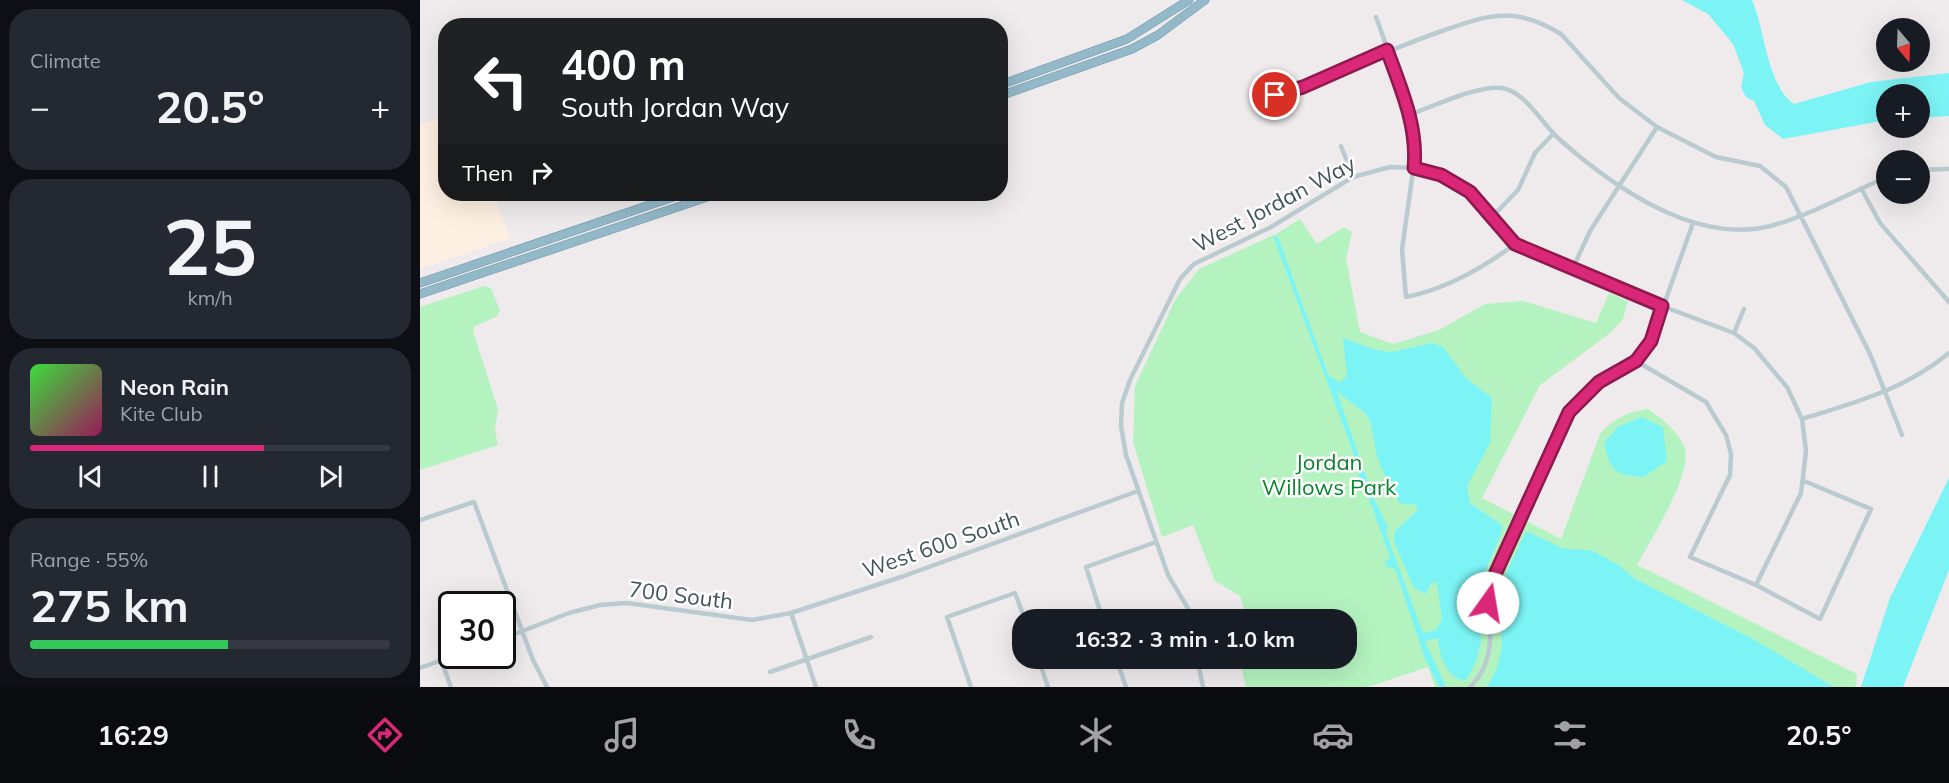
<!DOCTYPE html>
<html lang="en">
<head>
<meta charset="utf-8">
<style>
  body { margin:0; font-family:Mulish,sans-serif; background:#242831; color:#f1f3f6; height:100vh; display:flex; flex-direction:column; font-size:22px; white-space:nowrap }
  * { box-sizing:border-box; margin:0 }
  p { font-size:20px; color:#9ea1a6 }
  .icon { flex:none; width:33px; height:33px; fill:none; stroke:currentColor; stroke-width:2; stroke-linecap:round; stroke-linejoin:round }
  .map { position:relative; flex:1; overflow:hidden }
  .drawer { display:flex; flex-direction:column; gap:9px; padding:9px; background:#0d0f14; width:420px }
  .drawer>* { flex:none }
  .top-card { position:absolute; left:18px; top:18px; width:570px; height:183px; border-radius:24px; box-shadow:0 6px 24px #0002; background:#202124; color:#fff; overflow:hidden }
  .needle { width:39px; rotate:161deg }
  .tools { position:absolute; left:1456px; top:18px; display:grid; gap:12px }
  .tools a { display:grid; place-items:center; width:54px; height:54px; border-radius:50%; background:#171b24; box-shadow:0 6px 24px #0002; font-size:30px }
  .speed { position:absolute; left:18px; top:591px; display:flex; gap:12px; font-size:30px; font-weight:700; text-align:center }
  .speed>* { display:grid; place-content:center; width:78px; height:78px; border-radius:50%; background:#171b24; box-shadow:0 6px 24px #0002; line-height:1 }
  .speed .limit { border:3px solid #111; border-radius:9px; background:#fff; color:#111 }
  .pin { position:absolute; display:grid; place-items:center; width:51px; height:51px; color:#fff; margin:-26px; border:3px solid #fff; border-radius:50%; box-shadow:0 2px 6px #0007 }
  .me { position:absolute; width:66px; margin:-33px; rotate:13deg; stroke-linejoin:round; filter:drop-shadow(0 0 4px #0008) }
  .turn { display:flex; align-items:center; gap:21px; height:126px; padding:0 24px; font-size:27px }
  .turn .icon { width:78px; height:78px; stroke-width:2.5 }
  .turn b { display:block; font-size:42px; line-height:51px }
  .then { display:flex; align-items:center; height:57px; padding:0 24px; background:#0003; gap:12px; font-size:22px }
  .big { font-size:45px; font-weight:700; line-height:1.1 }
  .drawer .widget { flex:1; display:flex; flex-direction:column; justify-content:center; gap:9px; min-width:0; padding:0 21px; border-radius:24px; background:#242831 }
  .drawer .dial { align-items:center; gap:0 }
  .dial b { font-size:78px; line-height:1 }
  .song { display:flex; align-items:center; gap:18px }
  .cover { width:72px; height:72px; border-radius:9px; background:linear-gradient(135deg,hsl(120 70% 55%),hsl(330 70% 35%)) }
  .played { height:6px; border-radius:3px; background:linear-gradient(90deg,#db2777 65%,#363941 65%) }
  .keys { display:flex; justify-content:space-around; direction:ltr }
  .heat { display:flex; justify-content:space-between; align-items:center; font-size:33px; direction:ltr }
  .charge { height:9px; border-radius:4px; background:linear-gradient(90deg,#34c759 55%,#363941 0) }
  .trip { position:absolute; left:592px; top:609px; width:345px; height:60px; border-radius:24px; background:#171b24; box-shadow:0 6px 24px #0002; font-weight:700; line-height:60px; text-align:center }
  .menu { display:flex; height:96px; justify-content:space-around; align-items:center; background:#090b0e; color:#9ea1a6 }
  .menu .icon { width:42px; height:42px }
  .menu .on { color:#db2777 }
  .menu b { font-size:27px; color:#f1f3f6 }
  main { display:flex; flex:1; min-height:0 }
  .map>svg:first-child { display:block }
  .commercial { fill:#fdefe1 }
  .green { fill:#b4f3bf }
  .water { fill:#7cf4f5; fill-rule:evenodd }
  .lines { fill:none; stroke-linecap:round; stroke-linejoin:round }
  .trunk-casing { stroke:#6997ad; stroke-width:9 }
  .minor { stroke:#bacbd0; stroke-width:4.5 }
  .trunk { stroke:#93b8c8; stroke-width:8 }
  .route-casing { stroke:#8e194d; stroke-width:15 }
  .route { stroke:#db2777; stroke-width:10 }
  .labels { text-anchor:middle; stroke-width:5; stroke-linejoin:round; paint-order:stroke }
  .street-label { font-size:22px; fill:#42545b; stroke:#fff }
  .park-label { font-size:22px; fill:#0d8330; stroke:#fff }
</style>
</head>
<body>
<main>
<section class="drawer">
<div class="widget"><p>Climate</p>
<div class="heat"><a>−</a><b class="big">20.5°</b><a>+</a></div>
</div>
<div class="widget dial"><b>25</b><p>km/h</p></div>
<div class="widget">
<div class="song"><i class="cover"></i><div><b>Neon Rain</b><p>Kite Club</p></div></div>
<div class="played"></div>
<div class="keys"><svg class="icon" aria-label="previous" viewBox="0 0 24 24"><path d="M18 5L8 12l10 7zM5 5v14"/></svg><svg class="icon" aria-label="pause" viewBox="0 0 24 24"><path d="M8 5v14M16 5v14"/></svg><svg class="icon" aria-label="next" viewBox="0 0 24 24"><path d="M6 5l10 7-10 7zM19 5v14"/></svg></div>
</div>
<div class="widget"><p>Range · 55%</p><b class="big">275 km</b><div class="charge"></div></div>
</section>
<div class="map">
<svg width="1529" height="687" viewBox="0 0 1529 687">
  <rect width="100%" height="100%" fill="#efebec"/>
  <path class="commercial" d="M25 116 26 194H74L90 239 0 269V125Z"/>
  <path class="green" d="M880 219 897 244 924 227 932 232 926 258 940 332 973 344 1019 330 1065 304 1103 301 1176 323 1189 293 1208 301 1203 319 1190 333 1120 385 1062 498 1141 539 1180 434C1195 418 1207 412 1228 409 1242 419 1256 429 1264 446 1275 471 1230 541 1217 565L1437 674 1436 687H1015L1008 667 948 687H826L819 659 927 658V620L827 619 820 596 795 581 773 525 742 537 713 442 715 386 755 300 779 269 856 234Z
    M64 286 71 288 80 311 76 317 55 326 53 331 78 409 75 431 78 445 0 470V307Z"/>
  <path class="water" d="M1262 0H1332C1345 29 1347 86 1374 104L1451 82 1529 73V116L1500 118V94H1467V120L1363 139 1345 125 1334 101 1326 97 1321 87 1324 73 1313 44 1288 14Z
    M853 236 858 237 906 369 910 377 918 381V384L927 376 923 338 956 350 972 352 1012 343 1023 347 1045 377 1072 398 1070 443 1047 486 1050 503 1082 525 1081 534 1054 598C1067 626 1062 657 1045 681 1026 677 1019 655 1018 638L1005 641 1026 687H1019L1005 659 975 569 967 567 965 561 970 558 944 484 938 481 940 471ZM917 392 945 413 950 421 957 456 968 484 980 503 996 505 998 510 974 532V542L994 588 1006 594 1011 583 1017 582 1022 619 1016 630 1003 633 966 533 968 527 953 497Z
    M1221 417 1243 427 1247 461 1224 477C1194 475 1191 472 1184 443L1198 427Z
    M1529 478V570L1483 687H1441L1470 598Z
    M1106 531 1142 548 1173 551 1200 566 1215 579 1333 639 1414 687H1067L1077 668 1082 646 1079 604 1082 582Z"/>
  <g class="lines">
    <g class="trunk-casing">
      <path id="trunk" d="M580 85 707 39 769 0
        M580 96 712 49 738 35 785 0
        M0 283 262 194
        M0 294 296 194"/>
    </g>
    <path class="minor" d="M956 17 991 114 996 150 982 249 986 297C1026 289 1063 268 1095 244
      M855 95C912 78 966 50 1022 31 1046 23 1069 13 1094 16 1110 18 1128 26 1141 34L1199 98 1237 127 1296 157 1340 166 1366 187 1450 354 1482 435
      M991 114C1015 106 1057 85 1082 88 1106 92 1122 124 1139 139 1193 187 1278 247 1354 225 1392 214 1430 193 1467 177
      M921 146 933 177
      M1500 170 1529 169
      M1441 188 1460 223 1529 302
      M1073 216 1098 190 1115 153 1133 134
      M1153 268 1170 231 1237 127
      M1314 333 1324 309
      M1216 361 1286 402 1306 435 1311 454 1310 475 1270 557 1336 585 1400 619 1451 509 1384 481
      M1382 419C1436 402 1484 390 1529 353
      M0 520 54 502 113 660 127 687
      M371 613 396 687
      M683 620 666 567 736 542
      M775 620 748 575 706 455 701 426 702 403 710 380 760 279 774 264 851 227 933 177 970 167 994 168 1021 175 1050 192 1095 244 1242 306 1314 333 1334 348 1367 387 1382 419 1386 451 1381 493 1336 585
      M82 639 149 613 180 605 207 603 332 620 371 613 484 576 718 491
      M618 658 628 687
      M696 658 706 687
      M777 658 783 687
      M21 660 31 687
      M0 668 34 656
      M350 672 451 637
      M551 687 527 617 595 593 605 620
      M1050 687C1081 657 1066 619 1072 581L1149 412 1179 382 1216 361 1231 341 1273 223"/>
    <use href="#trunk" class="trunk"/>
  </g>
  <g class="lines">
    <g class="route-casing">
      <path id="route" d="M855 95 883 87 967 50C981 89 998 126 994 168L1021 175 1050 192 1095 244 1242 306 1231 341 1216 361 1179 382 1149 412 1072 581 1068 603"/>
    </g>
    <use href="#route" class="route"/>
  </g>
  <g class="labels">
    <g class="street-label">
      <text transform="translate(854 204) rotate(-28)" y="8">West Jordan Way</text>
      <text transform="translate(521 544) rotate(-19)" y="8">West 600 South</text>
      <text transform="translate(261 595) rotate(7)" y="8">700 South</text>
    </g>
    <g class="park-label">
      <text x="909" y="470">Jordan<tspan x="909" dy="25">Willows Park</tspan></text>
    </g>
  </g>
</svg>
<div class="tools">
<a><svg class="needle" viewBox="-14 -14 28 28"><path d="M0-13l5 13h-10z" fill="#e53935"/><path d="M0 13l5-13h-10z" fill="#9ea1a6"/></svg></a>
<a>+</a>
<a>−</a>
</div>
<div class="speed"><div class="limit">30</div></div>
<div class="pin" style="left:855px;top:95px;background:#d93025"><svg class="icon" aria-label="arrive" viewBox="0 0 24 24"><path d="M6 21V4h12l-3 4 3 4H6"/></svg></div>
<svg class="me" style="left:1068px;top:603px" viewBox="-20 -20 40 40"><circle r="19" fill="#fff"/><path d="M0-13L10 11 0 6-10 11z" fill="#db2777"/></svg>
<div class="trip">16:32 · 3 min · 1.0 km</div>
<div class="top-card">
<div class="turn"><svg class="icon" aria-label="left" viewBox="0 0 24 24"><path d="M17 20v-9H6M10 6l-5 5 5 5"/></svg><div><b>400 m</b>South Jordan Way</div></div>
<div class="then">Then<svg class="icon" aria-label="right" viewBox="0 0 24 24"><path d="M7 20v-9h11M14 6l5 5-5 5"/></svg></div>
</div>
</div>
</main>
<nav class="menu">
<b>16:29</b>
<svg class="icon on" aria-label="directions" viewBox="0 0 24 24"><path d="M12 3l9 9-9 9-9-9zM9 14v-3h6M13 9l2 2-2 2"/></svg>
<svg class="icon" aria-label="music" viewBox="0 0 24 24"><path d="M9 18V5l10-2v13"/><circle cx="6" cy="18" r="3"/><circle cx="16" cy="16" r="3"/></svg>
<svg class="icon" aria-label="phone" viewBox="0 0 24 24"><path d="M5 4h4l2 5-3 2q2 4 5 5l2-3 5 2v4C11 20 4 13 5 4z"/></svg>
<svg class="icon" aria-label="climate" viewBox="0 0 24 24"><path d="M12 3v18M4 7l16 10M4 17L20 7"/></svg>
<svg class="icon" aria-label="car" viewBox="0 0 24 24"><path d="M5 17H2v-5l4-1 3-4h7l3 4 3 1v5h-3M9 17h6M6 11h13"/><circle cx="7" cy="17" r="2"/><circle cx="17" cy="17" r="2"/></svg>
<svg class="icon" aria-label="filters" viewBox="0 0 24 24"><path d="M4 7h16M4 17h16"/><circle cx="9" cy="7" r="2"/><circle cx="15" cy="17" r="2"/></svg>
<b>20.5°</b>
</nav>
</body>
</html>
